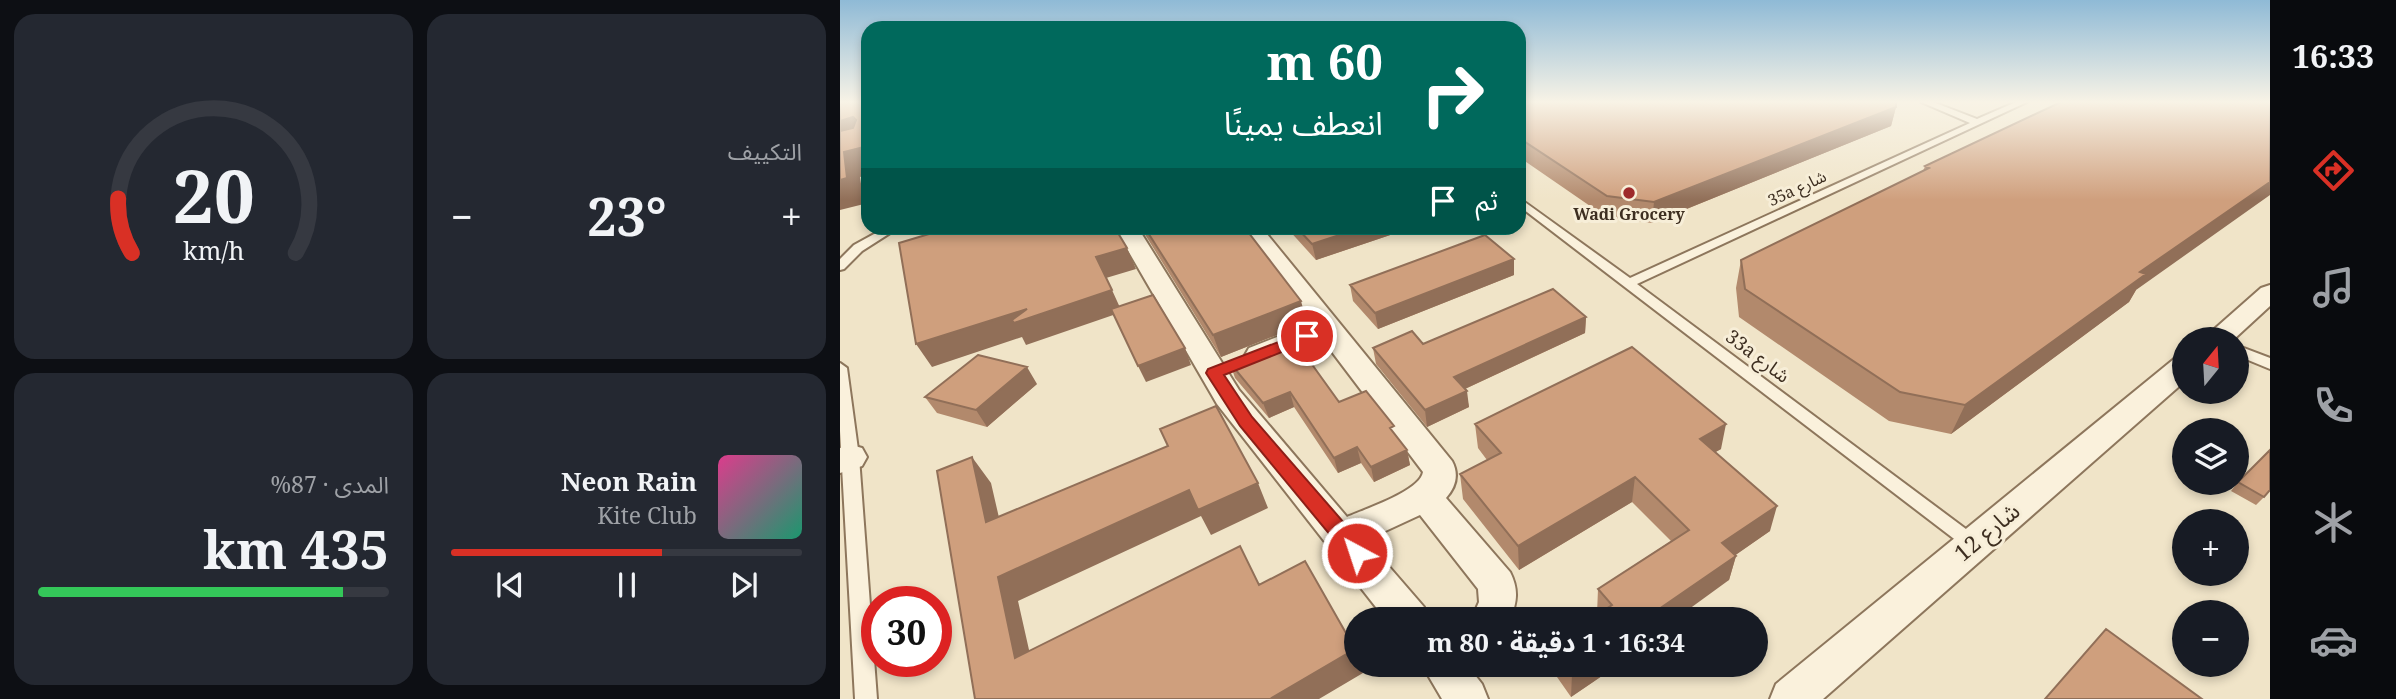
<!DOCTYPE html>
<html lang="ar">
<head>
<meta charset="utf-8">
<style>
  body { margin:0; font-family:"Noto Serif","Noto Sans Arabic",serif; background:#242831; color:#f1f3f6; direction:rtl; height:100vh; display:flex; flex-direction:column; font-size:26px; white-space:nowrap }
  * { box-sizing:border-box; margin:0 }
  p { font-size:23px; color:#9ea1a6 }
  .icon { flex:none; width:38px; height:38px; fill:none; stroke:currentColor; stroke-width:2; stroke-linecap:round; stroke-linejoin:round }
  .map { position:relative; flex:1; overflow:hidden; direction:ltr }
  .panel { display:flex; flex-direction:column; gap:14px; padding:14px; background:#0d0f14; width:840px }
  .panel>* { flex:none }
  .guide { position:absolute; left:21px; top:21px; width:665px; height:214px; border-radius:21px; box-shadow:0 4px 10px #0003; direction:rtl; background:#00695c; color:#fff; overflow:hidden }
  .needle { width:46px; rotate:18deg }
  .tools { position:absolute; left:1332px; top:327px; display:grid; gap:14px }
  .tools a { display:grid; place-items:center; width:77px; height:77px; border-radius:50%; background:#171b24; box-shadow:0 4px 10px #0003; font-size:35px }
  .speed { position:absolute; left:21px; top:586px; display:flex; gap:14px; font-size:35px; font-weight:700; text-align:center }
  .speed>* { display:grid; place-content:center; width:91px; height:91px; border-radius:50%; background:#171b24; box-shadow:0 4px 10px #0003; line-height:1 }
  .speed .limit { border:10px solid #d22; background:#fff; color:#111 }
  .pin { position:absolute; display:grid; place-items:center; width:60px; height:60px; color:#fff; margin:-30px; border:4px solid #fff; border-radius:50%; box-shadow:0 2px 7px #0007 }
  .me { position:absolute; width:77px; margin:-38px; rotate:320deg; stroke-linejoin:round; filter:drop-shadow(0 0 5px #0008) }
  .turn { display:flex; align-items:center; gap:24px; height:147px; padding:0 28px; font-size:32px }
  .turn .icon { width:91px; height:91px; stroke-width:2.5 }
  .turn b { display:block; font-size:49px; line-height:60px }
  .then { display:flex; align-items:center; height:66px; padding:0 28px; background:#0003; gap:14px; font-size:26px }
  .big { font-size:52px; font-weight:700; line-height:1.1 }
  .panel .widget { flex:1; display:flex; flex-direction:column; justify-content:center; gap:10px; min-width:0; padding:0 24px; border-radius:21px; background:#242831 }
  .panel .dial { align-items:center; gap:0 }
  .dial svg { height:182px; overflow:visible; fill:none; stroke:#363941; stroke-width:7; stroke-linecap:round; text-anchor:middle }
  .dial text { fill:#f1f3f6; stroke:none }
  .song { display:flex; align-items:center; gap:21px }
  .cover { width:84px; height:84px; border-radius:10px; background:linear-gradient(135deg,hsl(330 70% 55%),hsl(160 70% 35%)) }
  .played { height:7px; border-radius:4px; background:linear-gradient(90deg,#d93025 60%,#363941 60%) }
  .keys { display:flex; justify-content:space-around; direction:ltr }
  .heat { display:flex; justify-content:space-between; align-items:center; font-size:38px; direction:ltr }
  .charge { height:10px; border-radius:5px; background:linear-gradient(90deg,#34c759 87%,#363941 0) }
  .panel .tiles { flex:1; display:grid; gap:14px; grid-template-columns:repeat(2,1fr) }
  .trip { position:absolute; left:504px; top:607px; width:424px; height:70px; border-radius:35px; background:#171b24; box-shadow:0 4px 10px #0003; font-weight:700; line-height:70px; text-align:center; direction:rtl }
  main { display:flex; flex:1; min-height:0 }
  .dock { display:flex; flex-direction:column; width:126px; justify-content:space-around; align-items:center; background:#090b0e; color:#9ea1a6 }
  .dock .icon { width:49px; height:49px }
  .dock .current { color:#d93025 }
  .dock b { font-size:32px; color:#f1f3f6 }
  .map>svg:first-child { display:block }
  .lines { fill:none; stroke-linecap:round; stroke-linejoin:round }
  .service-casing { stroke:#8d765c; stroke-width:4 }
  .minor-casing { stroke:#8d765c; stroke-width:4 }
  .service { fill:#faf1dc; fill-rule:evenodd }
  .minor { fill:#faf1dc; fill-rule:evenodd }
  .wall { fill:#b2896c }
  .shaded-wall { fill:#916f58 }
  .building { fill:#cf9f7d; stroke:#916f58; stroke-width:2 }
  .route { fill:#d93025; stroke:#8d1f18; stroke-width:2 }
  .poi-dot { fill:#9e2a2b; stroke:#f7eed8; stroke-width:2.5 }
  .labels { text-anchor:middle; stroke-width:6; stroke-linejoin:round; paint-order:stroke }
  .far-street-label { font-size:16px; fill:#3d2e20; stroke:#f7eed8 }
  .far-poi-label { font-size:16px; font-weight:bold; fill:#3d2e20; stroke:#f7eed8 }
  .street-label { font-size:19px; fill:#3d2e20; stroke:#f7eed8 }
  .near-street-label { font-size:23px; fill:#3d2e20; stroke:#f7eed8 }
</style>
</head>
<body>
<main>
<nav class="dock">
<b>16:33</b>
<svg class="icon current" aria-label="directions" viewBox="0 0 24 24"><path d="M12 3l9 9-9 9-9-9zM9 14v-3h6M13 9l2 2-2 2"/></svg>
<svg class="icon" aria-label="music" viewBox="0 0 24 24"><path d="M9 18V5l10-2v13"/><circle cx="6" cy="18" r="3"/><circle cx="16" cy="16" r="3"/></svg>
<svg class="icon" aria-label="phone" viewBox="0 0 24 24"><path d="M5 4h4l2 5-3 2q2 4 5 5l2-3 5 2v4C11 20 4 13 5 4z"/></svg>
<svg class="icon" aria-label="climate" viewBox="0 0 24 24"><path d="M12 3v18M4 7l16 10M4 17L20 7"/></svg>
<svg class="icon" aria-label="car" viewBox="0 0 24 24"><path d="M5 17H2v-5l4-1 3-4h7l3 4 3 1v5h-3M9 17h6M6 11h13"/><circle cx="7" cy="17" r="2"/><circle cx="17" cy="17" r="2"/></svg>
</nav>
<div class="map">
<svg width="1430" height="699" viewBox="0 0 1430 699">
  <rect width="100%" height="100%" fill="#f0e4c8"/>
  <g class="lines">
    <g class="service-casing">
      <path id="service" d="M1081 102H1093L1137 119 1176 102H1187L797 284 1138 538 1141 543 1138 548 1132 551 1126 548 679 206V198L790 278 1130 123Z
        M45 228H58L22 251 4 269 0 270V259L14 245Z
        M1396 345 1430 358V369L1396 355Z
        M0 363 7 368 19 457 37 699H15L0 431Z"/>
    </g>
    <g class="minor-casing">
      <path id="minor" d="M275 228H298L399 390 507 517C525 509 580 491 583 472L483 340C462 348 432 368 409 362L405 355 409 348 471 324 398 228H422L612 461C619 474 616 487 606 498L670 572C679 590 677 602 670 620H631L639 602 638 589 580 515 526 540 584 607 589 620H546L377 404Z
        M1430 285V306L1393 340H1362L1421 288Z
        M1344 356V382L983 699H930L936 684 1334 359Z
        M11 445 22 448 27 457 22 466 0 473V448Z
        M582 665H627L642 684 648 699H602Z"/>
    </g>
    <use href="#service" class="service"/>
    <use href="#minor" class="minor"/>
  </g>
  <path class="wall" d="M679 102 1056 107 1051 126 812 223 766 217 679 157Z
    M1085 166 1296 290 1289 302 1111 434 1049 421 899 317 896 288 901 260 1083 171Z
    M301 228H405L467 323 381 357Z
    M447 228H571L476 260Z
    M674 275 538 329 513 301 510 285Z
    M746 317 745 333 625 389 629 407 587 427 536 364 533 348 583 344Z
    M390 363 499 402 555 434 567 450 570 465 534 482 521 463 498 473 454 407 429 418 395 378Z
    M197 384 147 427 97 413 85 397Z
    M635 424 881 449 875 452 930 531 895 555 896 556 889 580 757 614 758 589 831 541 792 502 679 570 623 499 620 474 647 460 638 448Z
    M1398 482 1430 491 1416 505 1391 491Z
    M710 665H778L731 697 710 667Z"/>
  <path class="shaded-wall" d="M1056 107 1051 126 812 223 814 202Z
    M13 117 27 141 0 149V121Z
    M28 146V175L20 177 24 204 0 210V180L4 152Z
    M1430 182V195L1296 290 1289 302 1111 434 1125 405 1300 272Z
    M521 228H571L476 260 472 244Z
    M287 248 296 269 266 278 256 257Z
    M674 259V275L538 329 535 313Z
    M272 290 282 312 186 345 182 337 92 367 76 344 187 309Z
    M461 301 467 323 381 357 373 335Z
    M746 317 745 333 616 393 614 377Z
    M345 348 351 365 306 382 298 366Z
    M187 367 197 384 147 427 136 410Z
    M627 391 629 407 587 427 585 410Z
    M450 392 454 407 429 418 423 403Z
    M886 424 881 449 855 464 860 439Z
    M517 447 521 463 498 473 494 458Z
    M567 450 570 465 534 482 531 467Z
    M132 457 151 483 166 548 146 522Z
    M795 477 792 502 679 570 678 546Z
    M418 483 428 508 371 535 361 516 178 601 196 681 175 658 158 577 349 490Z
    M937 506 930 531 877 568 882 543Z
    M896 556 889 580 834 620H803Z
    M515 649 516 653V665H520L523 673 479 699H430Z
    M746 665H778L731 697 732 674Z"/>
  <path class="building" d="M0 102H28V146L4 152 7 178 0 180V131L13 128 16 120 13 117 0 121Z
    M679 102H1056V107L814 202 767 196 679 138Z
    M1221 102H1430V182L1300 272 1306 274 1125 405 1060 392 905 289 901 260 1089 168 1085 166Z
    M88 228H275L287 248 256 257 272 290 174 323 172 320 187 309 76 344 59 243 89 234Z
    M305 228H405L461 301 373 335Z
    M457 228H521L472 244Z
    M645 235 674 259 535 313 510 285Z
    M713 289 746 317 614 377 627 391 585 410 533 348 572 331 583 344Z
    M313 295 345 348 298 366 271 309Z
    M453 338 499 402 526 391 554 426 550 428 567 450 531 467 517 447 494 458 450 392 423 403 390 363Z
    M792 347 886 424 860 439 937 506 882 543 896 556 803 620H749L772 605 758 589 849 530 795 477 678 546 620 474 661 453 635 424Z
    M138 355 187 367 136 410 85 397Z
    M376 406 418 483 358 510 349 490 158 577 175 658 400 546 419 585 465 561 515 649 430 699H135L97 471 132 457 146 522 328 446 320 429Z
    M1430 450V490L1424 497 1398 482Z
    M1266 629 1362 699H1205Z
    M725 665H746L732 674Z"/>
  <linearGradient id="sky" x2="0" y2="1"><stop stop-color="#8fbad6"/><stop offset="0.51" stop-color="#f8f3e6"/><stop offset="1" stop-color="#f8f3e6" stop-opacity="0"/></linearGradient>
  <rect width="1430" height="200" fill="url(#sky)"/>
  <path class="route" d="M467 331 472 333 474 336 472 340 384 375 412 417 525 547 528 553 525 559 517 562 510 559 400 426 366 373 368 369Z"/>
  <circle class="poi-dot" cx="789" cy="193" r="7"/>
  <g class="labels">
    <g class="far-street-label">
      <text transform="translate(957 188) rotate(-25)" y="6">35a شارع</text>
    </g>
    <g class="far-poi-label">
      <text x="789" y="220">Wadi Grocery</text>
    </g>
    <g class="street-label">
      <text transform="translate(918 356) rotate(37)" y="7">33a شارع</text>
    </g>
    <g class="near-street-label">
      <text transform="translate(1147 532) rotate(-40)" y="8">شارع 12</text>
    </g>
  </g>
</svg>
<div class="tools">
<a><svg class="needle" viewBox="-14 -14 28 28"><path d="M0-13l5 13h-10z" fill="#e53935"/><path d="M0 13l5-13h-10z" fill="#9ea1a6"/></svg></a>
<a><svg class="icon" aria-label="layers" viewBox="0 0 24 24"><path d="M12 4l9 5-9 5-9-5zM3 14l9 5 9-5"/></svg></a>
<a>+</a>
<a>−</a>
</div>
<div class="speed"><div class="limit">30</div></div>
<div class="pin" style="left:467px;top:336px;background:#d93025"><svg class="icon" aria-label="arrive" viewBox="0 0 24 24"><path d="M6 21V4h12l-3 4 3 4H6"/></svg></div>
<svg class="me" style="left:517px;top:553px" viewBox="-20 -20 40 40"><circle r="17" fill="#d93025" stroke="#fff" stroke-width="3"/><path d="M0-11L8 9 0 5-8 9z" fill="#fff"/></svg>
<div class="trip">16:34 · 1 دقيقة · 80 m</div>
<div class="guide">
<div class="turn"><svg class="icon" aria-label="right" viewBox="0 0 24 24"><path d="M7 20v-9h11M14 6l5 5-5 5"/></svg><div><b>60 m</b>انعطف يمينًا</div></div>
<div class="then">ثم<svg class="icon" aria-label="arrive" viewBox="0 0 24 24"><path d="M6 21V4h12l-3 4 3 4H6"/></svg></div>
</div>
</div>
<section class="panel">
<div class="tiles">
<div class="widget"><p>التكييف</p>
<div class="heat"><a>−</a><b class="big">23°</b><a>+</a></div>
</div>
<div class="widget dial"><svg viewBox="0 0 100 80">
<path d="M14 69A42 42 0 1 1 86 69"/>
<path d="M14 69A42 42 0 0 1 8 45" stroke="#d93025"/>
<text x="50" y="56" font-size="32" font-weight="700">20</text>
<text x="50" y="72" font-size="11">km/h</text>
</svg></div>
<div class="widget">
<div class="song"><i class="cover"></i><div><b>Neon Rain</b><p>Kite Club</p></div></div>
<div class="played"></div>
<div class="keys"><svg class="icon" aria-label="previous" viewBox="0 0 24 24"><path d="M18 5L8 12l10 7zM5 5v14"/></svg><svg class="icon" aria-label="pause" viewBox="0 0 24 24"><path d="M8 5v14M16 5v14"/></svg><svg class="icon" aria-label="next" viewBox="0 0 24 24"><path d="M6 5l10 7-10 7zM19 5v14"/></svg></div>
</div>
<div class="widget"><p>المدى · 87%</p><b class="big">435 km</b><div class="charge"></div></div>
</div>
</section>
</main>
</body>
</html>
